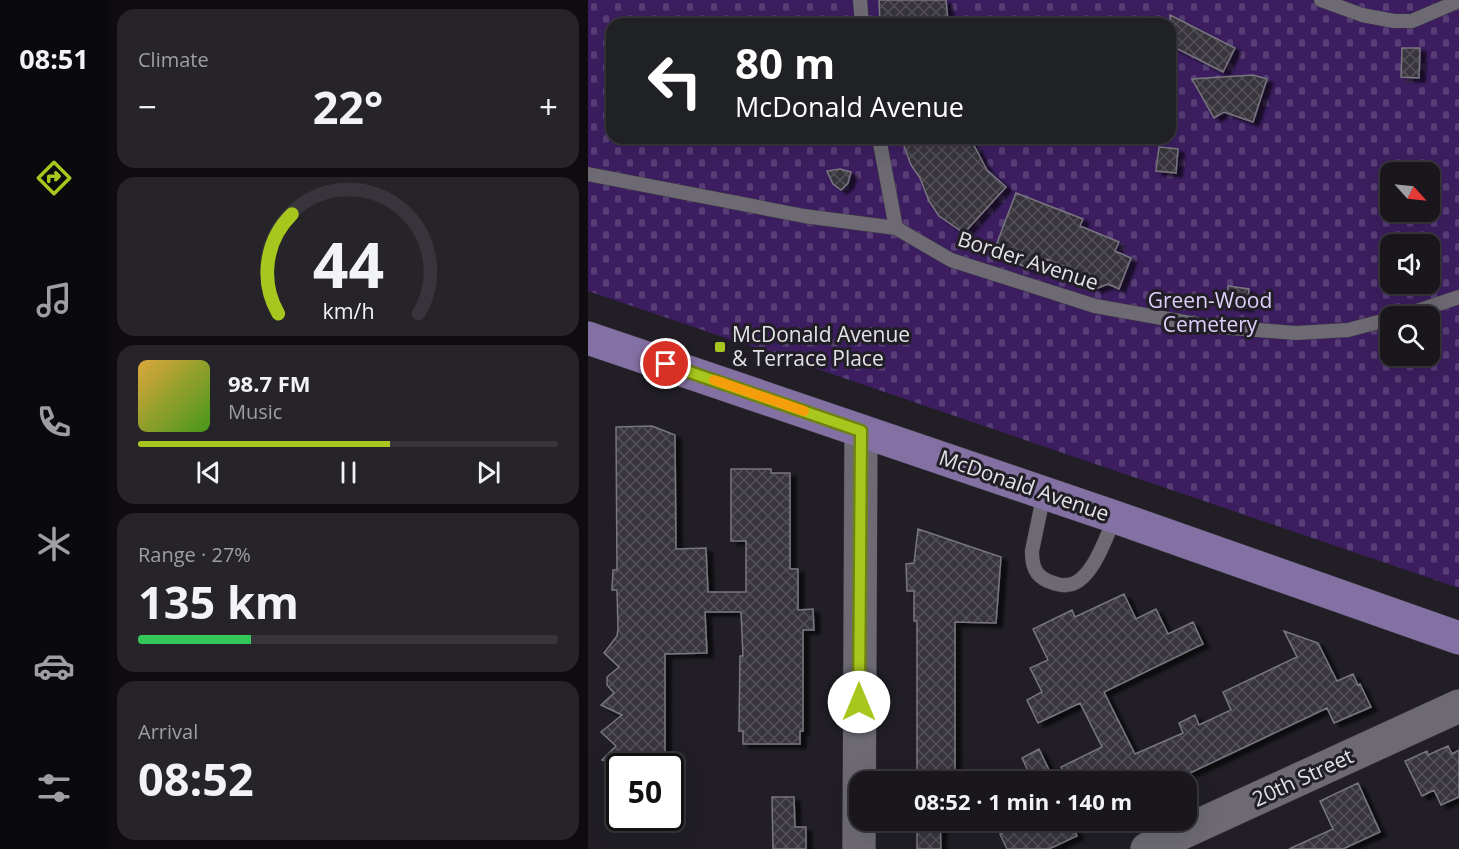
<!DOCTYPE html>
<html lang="en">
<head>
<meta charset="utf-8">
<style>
  body { margin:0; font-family:"Open Sans",sans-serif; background:#262329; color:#f1f3f6; height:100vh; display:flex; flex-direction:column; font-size:22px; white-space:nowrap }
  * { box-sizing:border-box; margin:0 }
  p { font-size:20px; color:#9f9fa3 }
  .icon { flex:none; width:33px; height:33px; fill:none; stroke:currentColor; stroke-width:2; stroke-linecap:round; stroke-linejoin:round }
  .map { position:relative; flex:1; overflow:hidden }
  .drawer { display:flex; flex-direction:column; gap:9px; padding:9px; background:#0e0c0f; width:480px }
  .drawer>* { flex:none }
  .banner { position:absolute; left:18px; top:18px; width:570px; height:126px; border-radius:18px; box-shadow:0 6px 24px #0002,0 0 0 2px #37353b; background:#202124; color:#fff; overflow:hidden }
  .needle { width:39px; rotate:117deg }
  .tools { position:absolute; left:792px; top:162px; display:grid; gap:12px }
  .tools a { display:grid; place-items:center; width:60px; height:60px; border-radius:12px; background:#19161c; box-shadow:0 6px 24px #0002,0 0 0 2px #37353b; font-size:30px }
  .speed { position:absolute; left:18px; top:753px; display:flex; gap:12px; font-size:30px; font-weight:700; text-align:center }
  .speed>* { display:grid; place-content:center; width:78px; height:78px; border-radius:50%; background:#19161c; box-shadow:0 6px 24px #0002,0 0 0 2px #37353b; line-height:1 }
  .speed .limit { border:3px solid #111; border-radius:9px; background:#fff; color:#111 }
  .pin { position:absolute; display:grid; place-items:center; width:51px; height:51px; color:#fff; margin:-26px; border:3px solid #fff; border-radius:50%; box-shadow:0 2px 6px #0007 }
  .me { position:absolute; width:66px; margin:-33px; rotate:0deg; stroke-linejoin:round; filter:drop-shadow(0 0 4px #0008) }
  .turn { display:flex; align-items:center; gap:21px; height:126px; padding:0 30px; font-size:27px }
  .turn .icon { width:78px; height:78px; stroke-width:2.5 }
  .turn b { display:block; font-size:42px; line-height:51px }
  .big { font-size:45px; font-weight:700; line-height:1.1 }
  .drawer .card { flex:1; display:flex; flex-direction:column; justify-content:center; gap:9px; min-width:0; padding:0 21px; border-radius:18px; background:#262329 }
  .drawer .dial { align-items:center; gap:0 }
  .dial svg { height:156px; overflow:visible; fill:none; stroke:#37353b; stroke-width:7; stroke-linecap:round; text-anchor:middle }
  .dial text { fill:#f1f3f6; stroke:none }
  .song { display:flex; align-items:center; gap:18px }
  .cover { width:72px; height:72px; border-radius:9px; background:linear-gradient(135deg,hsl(40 70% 55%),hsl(100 70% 35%)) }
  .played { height:6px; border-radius:3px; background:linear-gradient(90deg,#a7c71e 60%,#37353b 60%) }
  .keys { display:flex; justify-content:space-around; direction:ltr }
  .heat { display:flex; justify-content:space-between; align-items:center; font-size:33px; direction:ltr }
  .charge { height:9px; border-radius:4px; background:linear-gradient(90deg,#34c759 27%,#37353b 0) }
  .trip { position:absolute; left:261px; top:771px; width:348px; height:60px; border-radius:18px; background:#19161c; box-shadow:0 6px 24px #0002,0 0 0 2px #37353b; font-weight:700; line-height:60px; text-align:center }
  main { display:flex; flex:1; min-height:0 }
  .tab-bar { display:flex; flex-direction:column; width:108px; justify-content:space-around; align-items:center; background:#0a090b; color:#9f9fa3 }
  .tab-bar .icon { width:42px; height:42px }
  .tab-bar .active { color:#a7c71e }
  .tab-bar b { font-size:27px; color:#f1f3f6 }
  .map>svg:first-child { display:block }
  .cemetery { fill:url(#cemetery-stones); fill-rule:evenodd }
  .building { fill:url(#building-cross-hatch); stroke:#797680; stroke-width:1.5; filter:url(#shadow) }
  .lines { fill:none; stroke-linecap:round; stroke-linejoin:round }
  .service-casing { stroke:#3b383f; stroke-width:15 }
  .secondary-casing { stroke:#3b383f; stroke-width:34 }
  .primary-casing { stroke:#3b383f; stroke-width:34 }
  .service { stroke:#6d6a74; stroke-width:14 }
  .secondary { stroke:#6d6a74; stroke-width:33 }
  .primary { stroke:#8471a4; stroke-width:33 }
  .route-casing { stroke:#6d8114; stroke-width:15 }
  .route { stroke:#a7c71e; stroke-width:10 }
  .slow { stroke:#f59e0b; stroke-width:10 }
  .poi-dot { fill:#a7c71e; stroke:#211e26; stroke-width:2 }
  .labels { text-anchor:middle; stroke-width:6; stroke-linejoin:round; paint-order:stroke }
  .street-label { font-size:21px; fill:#e3e2e7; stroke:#211e26 }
  .park-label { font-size:21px; fill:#decffa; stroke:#211e26 }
  .poi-label { font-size:21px; fill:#e3e2e7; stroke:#211e26; text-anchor:start }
</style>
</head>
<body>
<main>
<nav class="tab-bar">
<b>08:51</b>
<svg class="icon active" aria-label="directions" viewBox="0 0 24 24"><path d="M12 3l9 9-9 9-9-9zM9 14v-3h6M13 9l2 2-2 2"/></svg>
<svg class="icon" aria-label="music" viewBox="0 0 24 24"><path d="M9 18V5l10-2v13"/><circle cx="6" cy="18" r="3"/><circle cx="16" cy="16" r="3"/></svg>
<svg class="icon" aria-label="phone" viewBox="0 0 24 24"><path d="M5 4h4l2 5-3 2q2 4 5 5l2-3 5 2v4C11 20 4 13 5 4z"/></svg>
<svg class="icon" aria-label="climate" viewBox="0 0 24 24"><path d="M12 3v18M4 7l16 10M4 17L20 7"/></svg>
<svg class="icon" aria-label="car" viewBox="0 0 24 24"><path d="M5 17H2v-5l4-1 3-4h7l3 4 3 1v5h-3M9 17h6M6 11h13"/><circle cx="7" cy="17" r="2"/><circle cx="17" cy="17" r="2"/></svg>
<svg class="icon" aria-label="filters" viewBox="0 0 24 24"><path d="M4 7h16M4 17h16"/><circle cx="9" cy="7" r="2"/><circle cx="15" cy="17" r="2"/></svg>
</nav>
<section class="drawer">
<div class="card"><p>Climate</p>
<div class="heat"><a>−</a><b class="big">22°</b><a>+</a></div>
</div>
<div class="card dial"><svg viewBox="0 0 100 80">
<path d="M14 69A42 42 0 1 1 86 69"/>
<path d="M14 69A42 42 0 0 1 21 18" stroke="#a7c71e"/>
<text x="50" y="56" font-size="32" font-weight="700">44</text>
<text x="50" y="72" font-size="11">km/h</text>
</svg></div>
<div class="card">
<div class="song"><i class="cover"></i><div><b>98.7 FM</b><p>Music</p></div></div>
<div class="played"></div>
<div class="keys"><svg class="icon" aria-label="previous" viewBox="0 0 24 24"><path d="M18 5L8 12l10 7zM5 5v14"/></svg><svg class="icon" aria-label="pause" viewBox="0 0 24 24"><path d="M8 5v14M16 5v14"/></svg><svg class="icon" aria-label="next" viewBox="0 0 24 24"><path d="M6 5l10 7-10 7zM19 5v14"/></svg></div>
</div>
<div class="card"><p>Range · 27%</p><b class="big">135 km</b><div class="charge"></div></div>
<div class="card"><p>Arrival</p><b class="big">08:52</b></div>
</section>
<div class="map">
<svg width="871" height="849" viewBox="0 0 871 849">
  <defs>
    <pattern id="cemetery-stones" width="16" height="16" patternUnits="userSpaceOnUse" patternTransform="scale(1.5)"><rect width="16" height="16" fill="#3c1e60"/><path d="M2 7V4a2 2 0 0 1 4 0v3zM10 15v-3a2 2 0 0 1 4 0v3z" fill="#583e77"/></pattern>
    <pattern id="building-cross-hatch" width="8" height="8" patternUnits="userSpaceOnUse" patternTransform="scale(1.5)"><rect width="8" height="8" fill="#37343d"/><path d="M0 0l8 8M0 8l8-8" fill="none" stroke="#545159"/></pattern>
    <filter id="shadow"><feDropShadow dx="6" dy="4" stdDeviation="1.5" flood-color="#0009"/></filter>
  </defs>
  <rect width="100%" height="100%" fill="#211e26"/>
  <path class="cemetery" d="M0 0H871V588L0 291ZM24 24H582V138H24ZM802 172H842V212H802ZM802 244H842V284H802ZM802 316H842V356H802Z"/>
  <path class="building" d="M291 0H358L360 22 343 24H292Z
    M582 15 647 48 635 72 582 45Z
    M814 48H832L831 78 813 77Z
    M665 75 679 79 665 122 636 112 626 118 604 79Z
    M313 138H382L399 170 418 187 376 233 351 216 341 201 332 178 323 165Z
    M571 147 590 149 588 173 568 171Z
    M252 169 263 172 260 183 253 190 245 184 239 171Z
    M428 193 495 219 492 226 531 242 527 251 543 258 531 289 520 284 507 289 496 274 458 259 454 270 440 268 419 259 406 251Z
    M640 286 661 289 659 308 638 305Z
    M64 426 87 435 88 549 118 548 120 592H158V541H143V469H183V473H202V569H210V610L225 609 226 630H215V731H212V744H155V731H151L152 656H155L153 612H117L119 653 77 654V766H30L14 760 28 746 13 732 34 715 13 705 26 693 19 685V677L31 667 16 653 29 636 30 629 29 590H24L25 570H29L28 427Z
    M330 529 413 557 408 623 367 622V782H329V621H326V591H319L318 564 326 563Z
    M536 594 548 619 568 609 580 634 605 622 615 644 516 692 547 754 595 733 591 723 607 715 611 725 643 710 635 692 709 657 696 631 730 643 749 681 765 674 770 685 772 684 783 707 746 723 739 708 583 782H480L473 767 514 747 492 703 450 723 439 700 454 692 442 668 460 660 445 629 484 610 487 617Z
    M860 746 864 754 871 750V797L853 805 846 790 834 796 817 761 839 751 840 755Z
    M451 749 462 772 445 781 434 758Z
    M770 783 792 832 755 849H701L745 829 732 801Z
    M184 797H206L207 827H218V849H185Z
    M329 820H352L353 849H329Z
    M414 820H482L489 836 461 849H419L412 834 418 831Z"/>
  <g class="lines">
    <g class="service-casing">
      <path id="service" d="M272 0 274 24
        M733 0 774 15 806 21H824L871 1
        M291 138 308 228
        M0 174 216 216 308 228 363 260 507 306 619 326 708 333 760 330 802 319
        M814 316 871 297
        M456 493 444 551C444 564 446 575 460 581 465 583 472 586 478 585 503 585 518 537 527 517"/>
    </g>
    <g class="secondary-casing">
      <path id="secondary" d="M271 849 273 431
        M559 849 871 706"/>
    </g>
    <g class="primary-casing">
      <path id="primary" d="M0 338 527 517 871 638"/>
    </g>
    <use href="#service" class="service"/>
    <use href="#secondary" class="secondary"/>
    <use href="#primary" class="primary"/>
  </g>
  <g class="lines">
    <g class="route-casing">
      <path id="route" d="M78 364 273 431 271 702"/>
    </g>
    <use href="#route" class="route"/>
    <path class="slow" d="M126 380 216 411"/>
  </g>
  <rect class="poi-dot" x="126" y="341" width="12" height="12" rx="3"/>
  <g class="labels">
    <g class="street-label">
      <text transform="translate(440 261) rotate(18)" y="7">Border Avenue</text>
      <text transform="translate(436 486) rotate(19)" y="7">McDonald Avenue</text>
      <text transform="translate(715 778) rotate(-25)" y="7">20th Street</text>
    </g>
    <g class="park-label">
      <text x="622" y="308">Green-Wood<tspan x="622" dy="24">Cemetery</tspan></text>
    </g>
    <g class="poi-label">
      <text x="144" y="342">McDonald Avenue<tspan x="144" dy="24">&amp; Terrace Place</tspan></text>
    </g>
  </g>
</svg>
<div class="tools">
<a><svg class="needle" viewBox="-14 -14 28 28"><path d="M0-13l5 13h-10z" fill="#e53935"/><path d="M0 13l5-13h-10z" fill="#9f9fa3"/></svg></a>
<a><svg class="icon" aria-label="sound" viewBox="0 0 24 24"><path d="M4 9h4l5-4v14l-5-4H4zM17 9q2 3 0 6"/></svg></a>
<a><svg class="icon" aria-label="search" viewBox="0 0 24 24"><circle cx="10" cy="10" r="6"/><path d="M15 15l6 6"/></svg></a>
</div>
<div class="speed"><div class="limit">50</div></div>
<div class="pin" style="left:78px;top:364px;background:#d93025"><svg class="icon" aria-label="arrive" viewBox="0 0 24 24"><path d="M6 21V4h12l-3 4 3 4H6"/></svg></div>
<svg class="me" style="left:271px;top:702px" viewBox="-20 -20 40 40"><circle r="19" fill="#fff"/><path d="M0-13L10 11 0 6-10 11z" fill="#a7c71e"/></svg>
<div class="trip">08:52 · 1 min · 140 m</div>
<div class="banner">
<div class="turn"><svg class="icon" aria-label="left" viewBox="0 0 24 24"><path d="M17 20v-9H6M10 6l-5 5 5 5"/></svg><div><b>80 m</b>McDonald Avenue</div></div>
</div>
</div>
</main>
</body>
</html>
